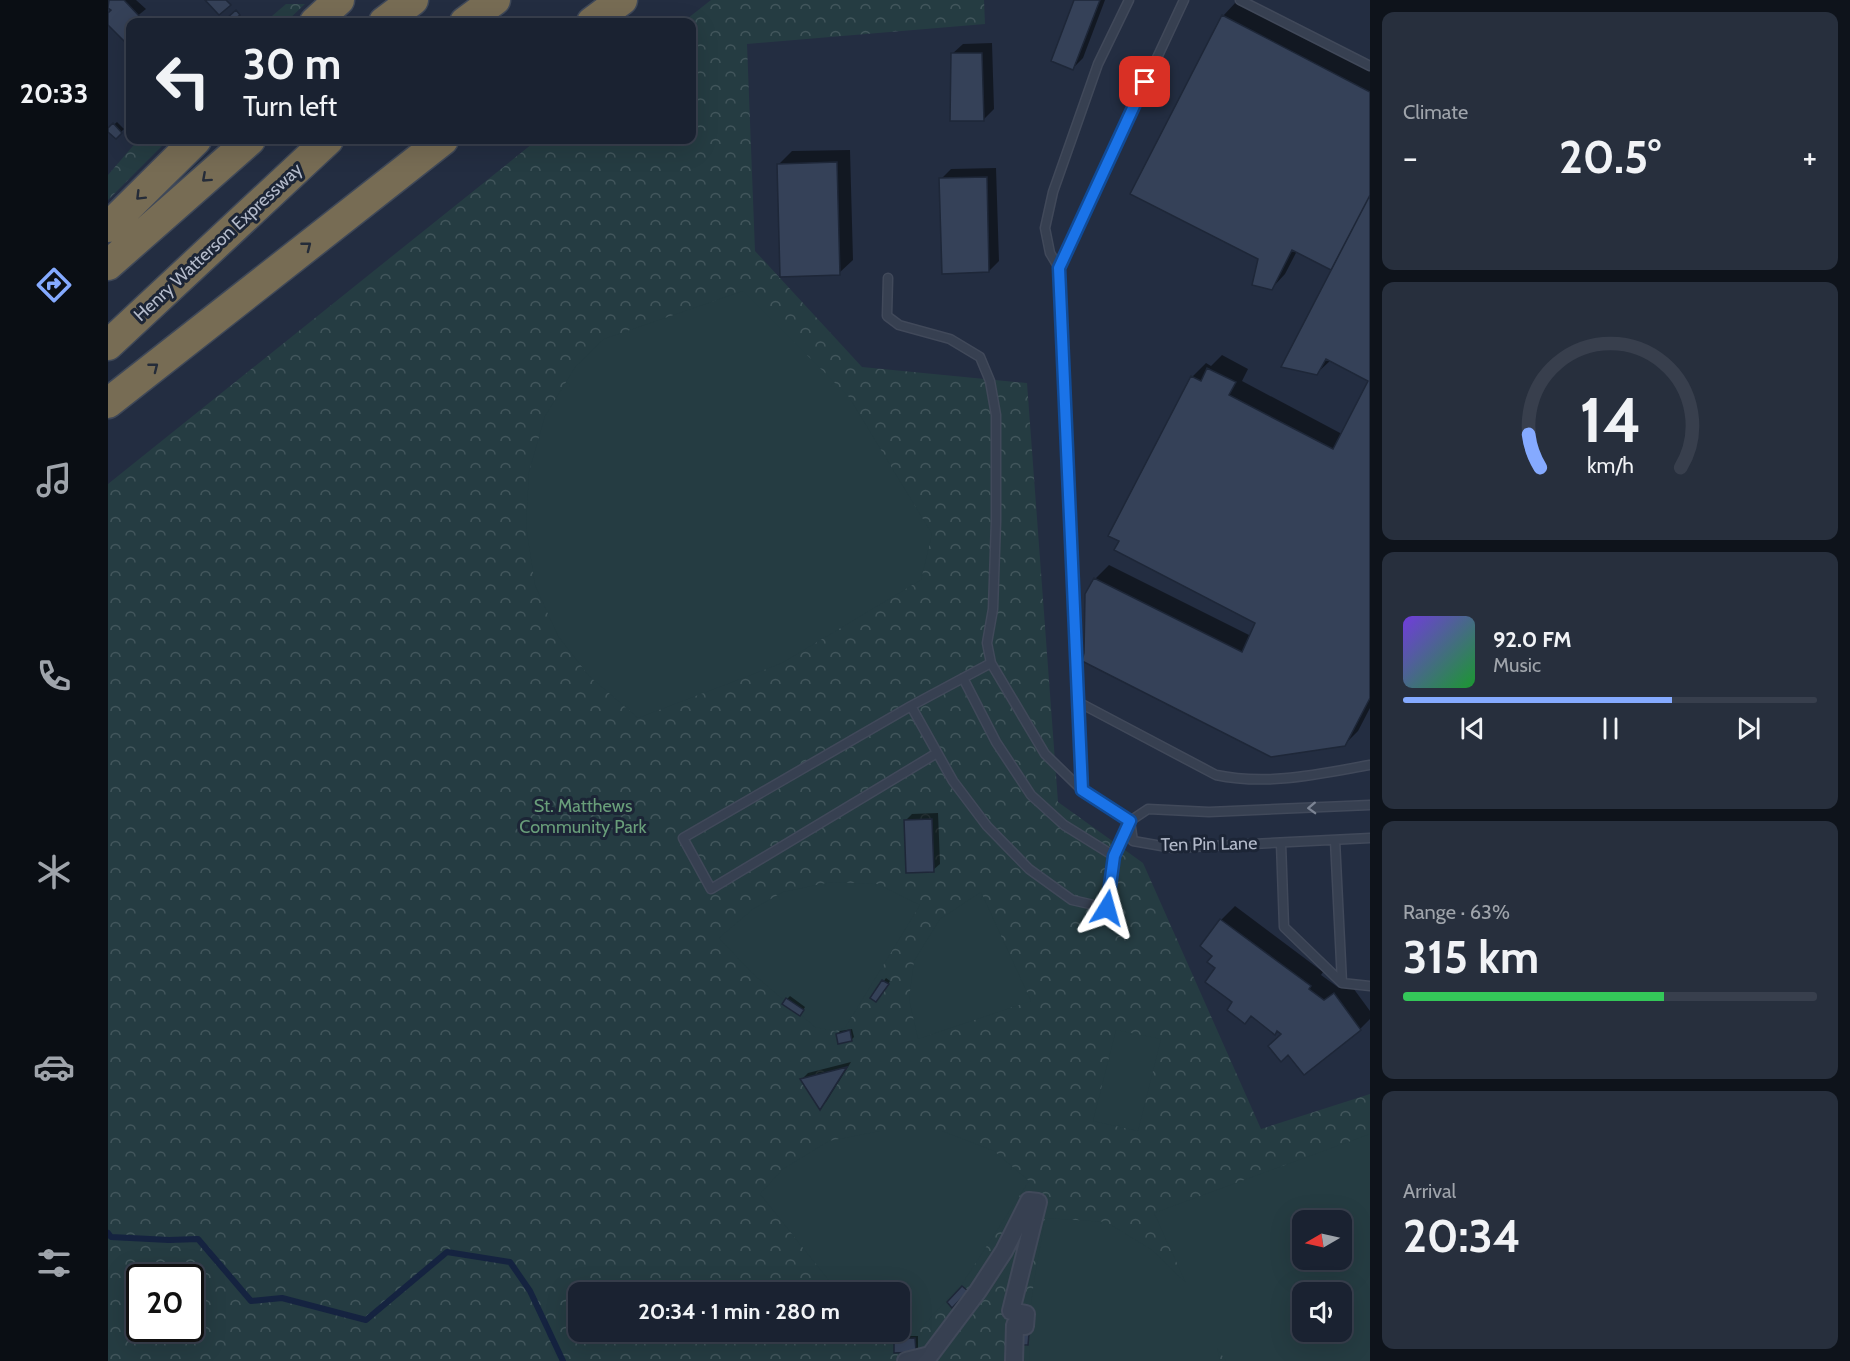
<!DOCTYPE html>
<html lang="en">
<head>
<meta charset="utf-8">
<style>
  body { margin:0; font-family:Cabin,sans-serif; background:#272f3d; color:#f1f3f6; height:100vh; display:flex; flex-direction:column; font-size:22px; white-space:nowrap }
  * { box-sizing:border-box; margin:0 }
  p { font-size:20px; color:#9fa4ab }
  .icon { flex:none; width:33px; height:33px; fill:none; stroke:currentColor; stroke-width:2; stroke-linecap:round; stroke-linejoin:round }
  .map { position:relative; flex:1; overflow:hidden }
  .details { display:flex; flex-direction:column; gap:12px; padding:12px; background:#0e131b; width:480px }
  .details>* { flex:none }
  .top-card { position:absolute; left:18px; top:18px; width:570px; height:126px; border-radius:12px; box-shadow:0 6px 24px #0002,0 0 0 2px #383f4d; background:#1a2231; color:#f1f3f6; overflow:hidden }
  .needle { width:39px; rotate:261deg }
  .controls { position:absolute; left:1184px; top:1210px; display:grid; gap:12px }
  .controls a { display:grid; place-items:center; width:60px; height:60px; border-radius:12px; background:#1a2231; box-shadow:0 6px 24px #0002,0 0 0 2px #383f4d; font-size:30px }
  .speed { position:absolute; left:18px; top:1264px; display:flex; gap:12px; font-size:30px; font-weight:700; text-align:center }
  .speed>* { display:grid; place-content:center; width:78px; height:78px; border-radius:50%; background:#1a2231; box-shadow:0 6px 24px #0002,0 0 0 2px #383f4d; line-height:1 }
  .speed .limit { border:3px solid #111; border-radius:9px; background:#fff; color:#111 }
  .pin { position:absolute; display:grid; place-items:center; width:51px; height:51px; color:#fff; margin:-26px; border-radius:12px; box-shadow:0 3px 9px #0006 }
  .me { position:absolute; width:66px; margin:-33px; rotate:8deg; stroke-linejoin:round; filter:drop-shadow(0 0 4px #0008) }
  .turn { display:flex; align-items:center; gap:21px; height:126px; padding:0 18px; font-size:27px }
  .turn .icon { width:78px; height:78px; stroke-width:2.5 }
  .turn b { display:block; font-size:42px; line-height:51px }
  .big { font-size:45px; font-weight:700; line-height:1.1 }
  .details .tile { flex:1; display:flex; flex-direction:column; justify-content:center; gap:9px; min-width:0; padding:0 21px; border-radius:12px; background:#272f3d }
  .details .dial { align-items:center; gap:0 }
  .dial svg { height:156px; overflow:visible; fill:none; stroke:#383f4d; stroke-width:7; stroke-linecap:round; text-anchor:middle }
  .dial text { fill:#f1f3f6; stroke:none }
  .song { display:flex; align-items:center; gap:18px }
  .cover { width:72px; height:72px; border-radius:9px; background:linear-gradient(135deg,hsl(260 70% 55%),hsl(130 70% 35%)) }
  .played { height:6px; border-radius:3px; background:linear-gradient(90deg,#85aaff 65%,#383f4d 65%) }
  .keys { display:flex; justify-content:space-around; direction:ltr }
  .heat { display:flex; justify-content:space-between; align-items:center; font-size:33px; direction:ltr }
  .charge { height:9px; border-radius:4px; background:linear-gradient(90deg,#34c759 63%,#383f4d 0) }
  .trip { position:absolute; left:460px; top:1282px; width:342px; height:60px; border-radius:12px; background:#1a2231; box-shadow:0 6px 24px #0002,0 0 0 2px #383f4d; font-weight:700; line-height:60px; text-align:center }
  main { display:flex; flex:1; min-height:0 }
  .tab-bar { display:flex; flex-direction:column; width:108px; justify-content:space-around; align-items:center; background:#0a0e14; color:#9fa4ab }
  .tab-bar .icon { width:42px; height:42px }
  .tab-bar .current { color:#85aaff }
  .tab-bar b { font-size:27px; color:#f1f3f6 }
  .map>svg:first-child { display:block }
  .forest { fill:url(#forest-crowns); fill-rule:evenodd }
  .pitch { fill:#253c42; fill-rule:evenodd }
  .shadow { fill:#0007 }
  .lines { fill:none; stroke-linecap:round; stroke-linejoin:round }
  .stream { stroke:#152340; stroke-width:6 }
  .building { fill:#354158; stroke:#1e2738; stroke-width:1.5 }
  .lane-casing { stroke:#41495a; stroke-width:11 }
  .street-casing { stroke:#41495a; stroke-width:20 }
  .highway-casing { stroke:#3f4858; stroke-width:33 }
  .lane { stroke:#374051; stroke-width:8 }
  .street { stroke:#374051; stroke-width:16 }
  .highway { stroke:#776c54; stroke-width:30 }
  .oneway { stroke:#252c39 }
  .oneway2 { stroke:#7c8494 }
  .route-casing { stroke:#114b97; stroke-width:15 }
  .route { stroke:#1a73e8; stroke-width:10 }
  .labels { text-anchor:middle; stroke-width:6; stroke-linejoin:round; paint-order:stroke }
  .street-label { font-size:18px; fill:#b4bbcb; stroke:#1c2536 }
  .park-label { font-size:18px; fill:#699e7a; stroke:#1c2536 }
</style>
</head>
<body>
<main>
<nav class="tab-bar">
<b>20:33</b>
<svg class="icon current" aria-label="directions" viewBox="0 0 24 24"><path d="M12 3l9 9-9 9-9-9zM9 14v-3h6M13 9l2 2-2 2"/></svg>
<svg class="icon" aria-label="music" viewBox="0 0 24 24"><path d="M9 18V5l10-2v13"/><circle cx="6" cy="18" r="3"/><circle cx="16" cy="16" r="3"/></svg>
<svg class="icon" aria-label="phone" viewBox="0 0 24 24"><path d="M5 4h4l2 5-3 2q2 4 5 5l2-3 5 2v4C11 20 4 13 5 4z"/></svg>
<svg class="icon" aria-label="climate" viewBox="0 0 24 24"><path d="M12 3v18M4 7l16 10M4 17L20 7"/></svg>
<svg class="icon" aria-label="car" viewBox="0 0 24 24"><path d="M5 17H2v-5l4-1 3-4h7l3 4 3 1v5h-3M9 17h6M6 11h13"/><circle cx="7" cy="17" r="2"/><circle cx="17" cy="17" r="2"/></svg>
<svg class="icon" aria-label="filters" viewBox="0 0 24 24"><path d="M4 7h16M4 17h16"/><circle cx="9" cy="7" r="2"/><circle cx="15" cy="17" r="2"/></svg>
</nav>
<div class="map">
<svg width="1262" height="1361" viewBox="0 0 1262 1361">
  <defs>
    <pattern id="forest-crowns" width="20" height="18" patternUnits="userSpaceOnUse" patternTransform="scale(1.5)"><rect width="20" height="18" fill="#253c42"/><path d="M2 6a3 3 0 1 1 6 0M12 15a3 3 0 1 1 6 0" fill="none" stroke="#42565c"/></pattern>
  </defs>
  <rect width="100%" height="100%" fill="#232d41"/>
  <path class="forest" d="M603 0H876L877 24 639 44 647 251 754 367 919 383 950 802 1035 863 1153 1129 1262 1094V1361H0V484L429 140H584V22H575ZM1194 1221H1233V1260H1194ZM32 1278H82V1329H32ZM471 1293H792V1332H471ZM1194 1293H1233V1332H1194Z
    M178 4H197L178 22H157Z
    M30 140H60L0 200V175Z"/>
  <path class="pitch" d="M635 291 741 397 824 534 813 580 674 663 530 718 481 676 450 636 427 585 418 526 421 472 437 416 468 366 496 339Z
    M723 882 769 884 812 905 737 1028 727 1031 707 1027 644 973 611 938 645 909 675 892Z
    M873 892 923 1001 810 1039 801 999 806 961 832 919Z
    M1008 1030 1053 1039 1030 1131 985 1121Z
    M772 1131H834L886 1151 921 1181 854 1284 807 1334 784 1337 778 1332H792V1293H735L723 1283 652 1194 675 1169 721 1141Z
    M1262 1134V1361H1118L1109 1348 1112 1361H922C917 1314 930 1264 937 1218L998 1222 1044 1250 1078 1283 1046 1213ZM1194 1221H1233V1260H1194ZM1194 1293H1233V1332H1194Z"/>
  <path class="shadow" d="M3 0H28L38 9 22 22V33L16 39 0 22V15L5 10 0 5Z
    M968 0H997L975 58 965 68Z
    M1128 2 1262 71V708L1250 731 1236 745 987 579 1001 565 1143 636 1148 623 1084 377 1098 363 1103 366 1114 355 1140 369 1134 381 1234 434 1262 380 1223 360 1209 373 1225 269 1189 251 1177 274 1164 288 1152 258 1115 16Z
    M96 16 102 22H89Z
    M884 43 886 109 876 119 844 54 855 44Z
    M9 122 16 129 8 137 0 130Z
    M742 150 745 260 731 273 670 165 684 151Z
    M888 168 891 261 881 271 833 179 843 169Z
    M830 813 832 864 825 870 798 820 804 814Z
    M1127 906 1215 972 1213 975 1231 988 1240 981 1262 1011V1019L1252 1029 1196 1073 1174 1033 1126 1002 1109 968 1106 955 1094 946 1113 920Z
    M778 978 782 981 771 997 764 998Z
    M682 996 697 1007 694 1012 679 999Z
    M744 1029 746 1037 743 1040 729 1034 732 1031Z
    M743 1062 718 1102 712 1108 694 1079 700 1073Z
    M732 1288 737 1293H727Z
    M790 1336H810V1348L807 1351 787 1339Z"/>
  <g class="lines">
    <path class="stream" d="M0 1233 3 1237 61 1240 90 1239 143 1301 174 1298 258 1320 339 1252 402 1262 422 1291 455 1361"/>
  </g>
  <path class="building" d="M1 0H16L32 17 26 22H22V26L18 31 22 36 16 41 0 25V13L3 10 0 8Z
    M97 0H118L123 5 111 15Z
    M966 0H992L965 70 943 61Z
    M128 10 132 15 122 22 118 19Z
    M1114 15 1262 92V195L1223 270 1184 250 1164 290 1144 285 1150 259 1022 194Z
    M843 53H874L876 121H842Z
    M5 123 14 133 8 139 0 132V128Z
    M729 162 732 275 672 277 669 164Z
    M879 177 881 272 834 274 831 178Z
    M1262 195V698L1237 746 1163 757 974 661 976 653 977 594 986 578 1134 652 1147 623 1006 550 1011 541 1000 536 1083 376 1093 381 1099 368 1128 382 1121 395 1225 449 1260 381 1218 359 1209 375 1173 367Z
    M824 819 826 872 798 873 796 820Z
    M1112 919 1203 986 1201 989 1216 1000 1226 993 1253 1030 1196 1075 1180 1055 1173 1062 1160 1046 1173 1034 1169 1031 1167 1035 1143 1016 1137 1024 1119 1010 1124 1002 1097 982 1107 968 1099 962 1104 956 1092 946Z
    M774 980 781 984 768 1002 762 998Z
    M678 998 696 1010 692 1016 674 1004Z
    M742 1030 744 1041 730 1044 728 1034Z
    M739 1067 712 1110 692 1079Z
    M854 1286 860 1291 844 1308 839 1302Z
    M914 1321 922 1322 920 1345H913Z
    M807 1338 808 1352 786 1353V1339Z"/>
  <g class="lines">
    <g class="lane-casing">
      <path id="lane" d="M1132 0 1262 66
        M951 268 942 253 937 228 945 192 990 64 1021 0
        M780 278 779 316 791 325 842 339 872 357 882 381 888 415V521L885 609 879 643 883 663
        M855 678 888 742 923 795 956 825 1006 856
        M970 702 1108 775C1160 786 1211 774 1262 765
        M803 706 575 838 603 889 829 753
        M974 790 937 754 883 663 803 706 845 781 879 826 921 869 964 900 999 908 1006 856 1022 821
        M1022 821 974 790 951 268 1076 0
        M1022 821 1025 841 1065 848 1262 838
        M1022 821 1040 809 1101 812 1262 805
        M1227 840 1234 983
        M1173 843 1176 927 1234 983 1262 986"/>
    </g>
    <g class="street-casing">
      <path id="street" d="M798 1361 822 1355 870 1291 896 1251 921 1201 930 1202 903 1311 918 1314 917 1326 907 1325 906 1361"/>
    </g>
    <g class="highway-casing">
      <path id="highway" d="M207 22 231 0
        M276 22 305 0
        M357 22 387 0
        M484 22 514 0
        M0 227 88 140
        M0 265 142 140
        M0 345 220 140
        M0 403 335 140"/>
    </g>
    <use href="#lane" class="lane"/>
    <use href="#street" class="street"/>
    <use href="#highway" class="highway"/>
  </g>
  <defs><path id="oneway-chevron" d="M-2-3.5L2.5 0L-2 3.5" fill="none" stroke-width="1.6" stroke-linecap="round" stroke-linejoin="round" transform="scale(1.5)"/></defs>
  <g class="oneway">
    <use href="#oneway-chevron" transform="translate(98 178) rotate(138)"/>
    <use href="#oneway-chevron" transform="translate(32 196) rotate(135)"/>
    <use href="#oneway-chevron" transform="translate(199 246) rotate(-38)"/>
    <use href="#oneway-chevron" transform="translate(46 367) rotate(-38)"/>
  </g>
  <use class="oneway2" href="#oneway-chevron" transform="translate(1204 808) rotate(178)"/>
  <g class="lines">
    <g class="route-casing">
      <path id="route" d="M999 908 1006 856 1022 821 974 790 951 268 1037 82"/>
    </g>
    <use href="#route" class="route"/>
  </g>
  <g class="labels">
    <g class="street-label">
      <text transform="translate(110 242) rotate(-43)" y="6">Henry Watterson Expressway</text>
      <text transform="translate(1101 844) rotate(-1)" y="6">Ten Pin Lane</text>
    </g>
    <g class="park-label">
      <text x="475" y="812">St. Matthews<tspan x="475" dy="21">Community Park</tspan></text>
    </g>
  </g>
</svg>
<div class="controls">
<a><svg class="needle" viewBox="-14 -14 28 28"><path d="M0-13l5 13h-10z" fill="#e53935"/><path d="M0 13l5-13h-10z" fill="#9fa4ab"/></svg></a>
<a><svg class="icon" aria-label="sound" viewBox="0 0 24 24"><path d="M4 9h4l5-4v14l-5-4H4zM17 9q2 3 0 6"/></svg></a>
</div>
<div class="speed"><div class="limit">20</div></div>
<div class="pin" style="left:1037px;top:82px;background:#d93025"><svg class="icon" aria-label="arrive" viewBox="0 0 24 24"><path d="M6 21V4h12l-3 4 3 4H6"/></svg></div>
<svg class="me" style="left:999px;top:908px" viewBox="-20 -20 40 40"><path d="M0-17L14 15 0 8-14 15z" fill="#1a73e8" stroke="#fff" stroke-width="4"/></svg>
<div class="trip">20:34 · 1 min · 280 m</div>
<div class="top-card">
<div class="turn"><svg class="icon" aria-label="left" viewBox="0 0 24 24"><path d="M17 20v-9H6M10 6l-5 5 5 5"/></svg><div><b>30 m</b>Turn left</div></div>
</div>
</div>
<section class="details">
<div class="tile"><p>Climate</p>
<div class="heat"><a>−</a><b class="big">20.5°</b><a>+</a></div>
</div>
<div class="tile dial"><svg viewBox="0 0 100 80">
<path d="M14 69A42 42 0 1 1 86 69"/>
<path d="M14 69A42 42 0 0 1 8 52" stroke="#85aaff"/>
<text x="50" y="56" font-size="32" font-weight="700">14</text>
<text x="50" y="72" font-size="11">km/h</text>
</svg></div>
<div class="tile">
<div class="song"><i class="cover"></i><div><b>92.0 FM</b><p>Music</p></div></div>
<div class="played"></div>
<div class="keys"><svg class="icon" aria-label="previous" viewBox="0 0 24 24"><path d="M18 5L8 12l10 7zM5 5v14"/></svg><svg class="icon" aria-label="pause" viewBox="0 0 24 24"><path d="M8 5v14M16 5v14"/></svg><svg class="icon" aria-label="next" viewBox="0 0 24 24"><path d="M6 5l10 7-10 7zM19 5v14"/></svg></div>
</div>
<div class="tile"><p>Range · 63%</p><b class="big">315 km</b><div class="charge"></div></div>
<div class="tile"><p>Arrival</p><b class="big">20:34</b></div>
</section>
</main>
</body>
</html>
